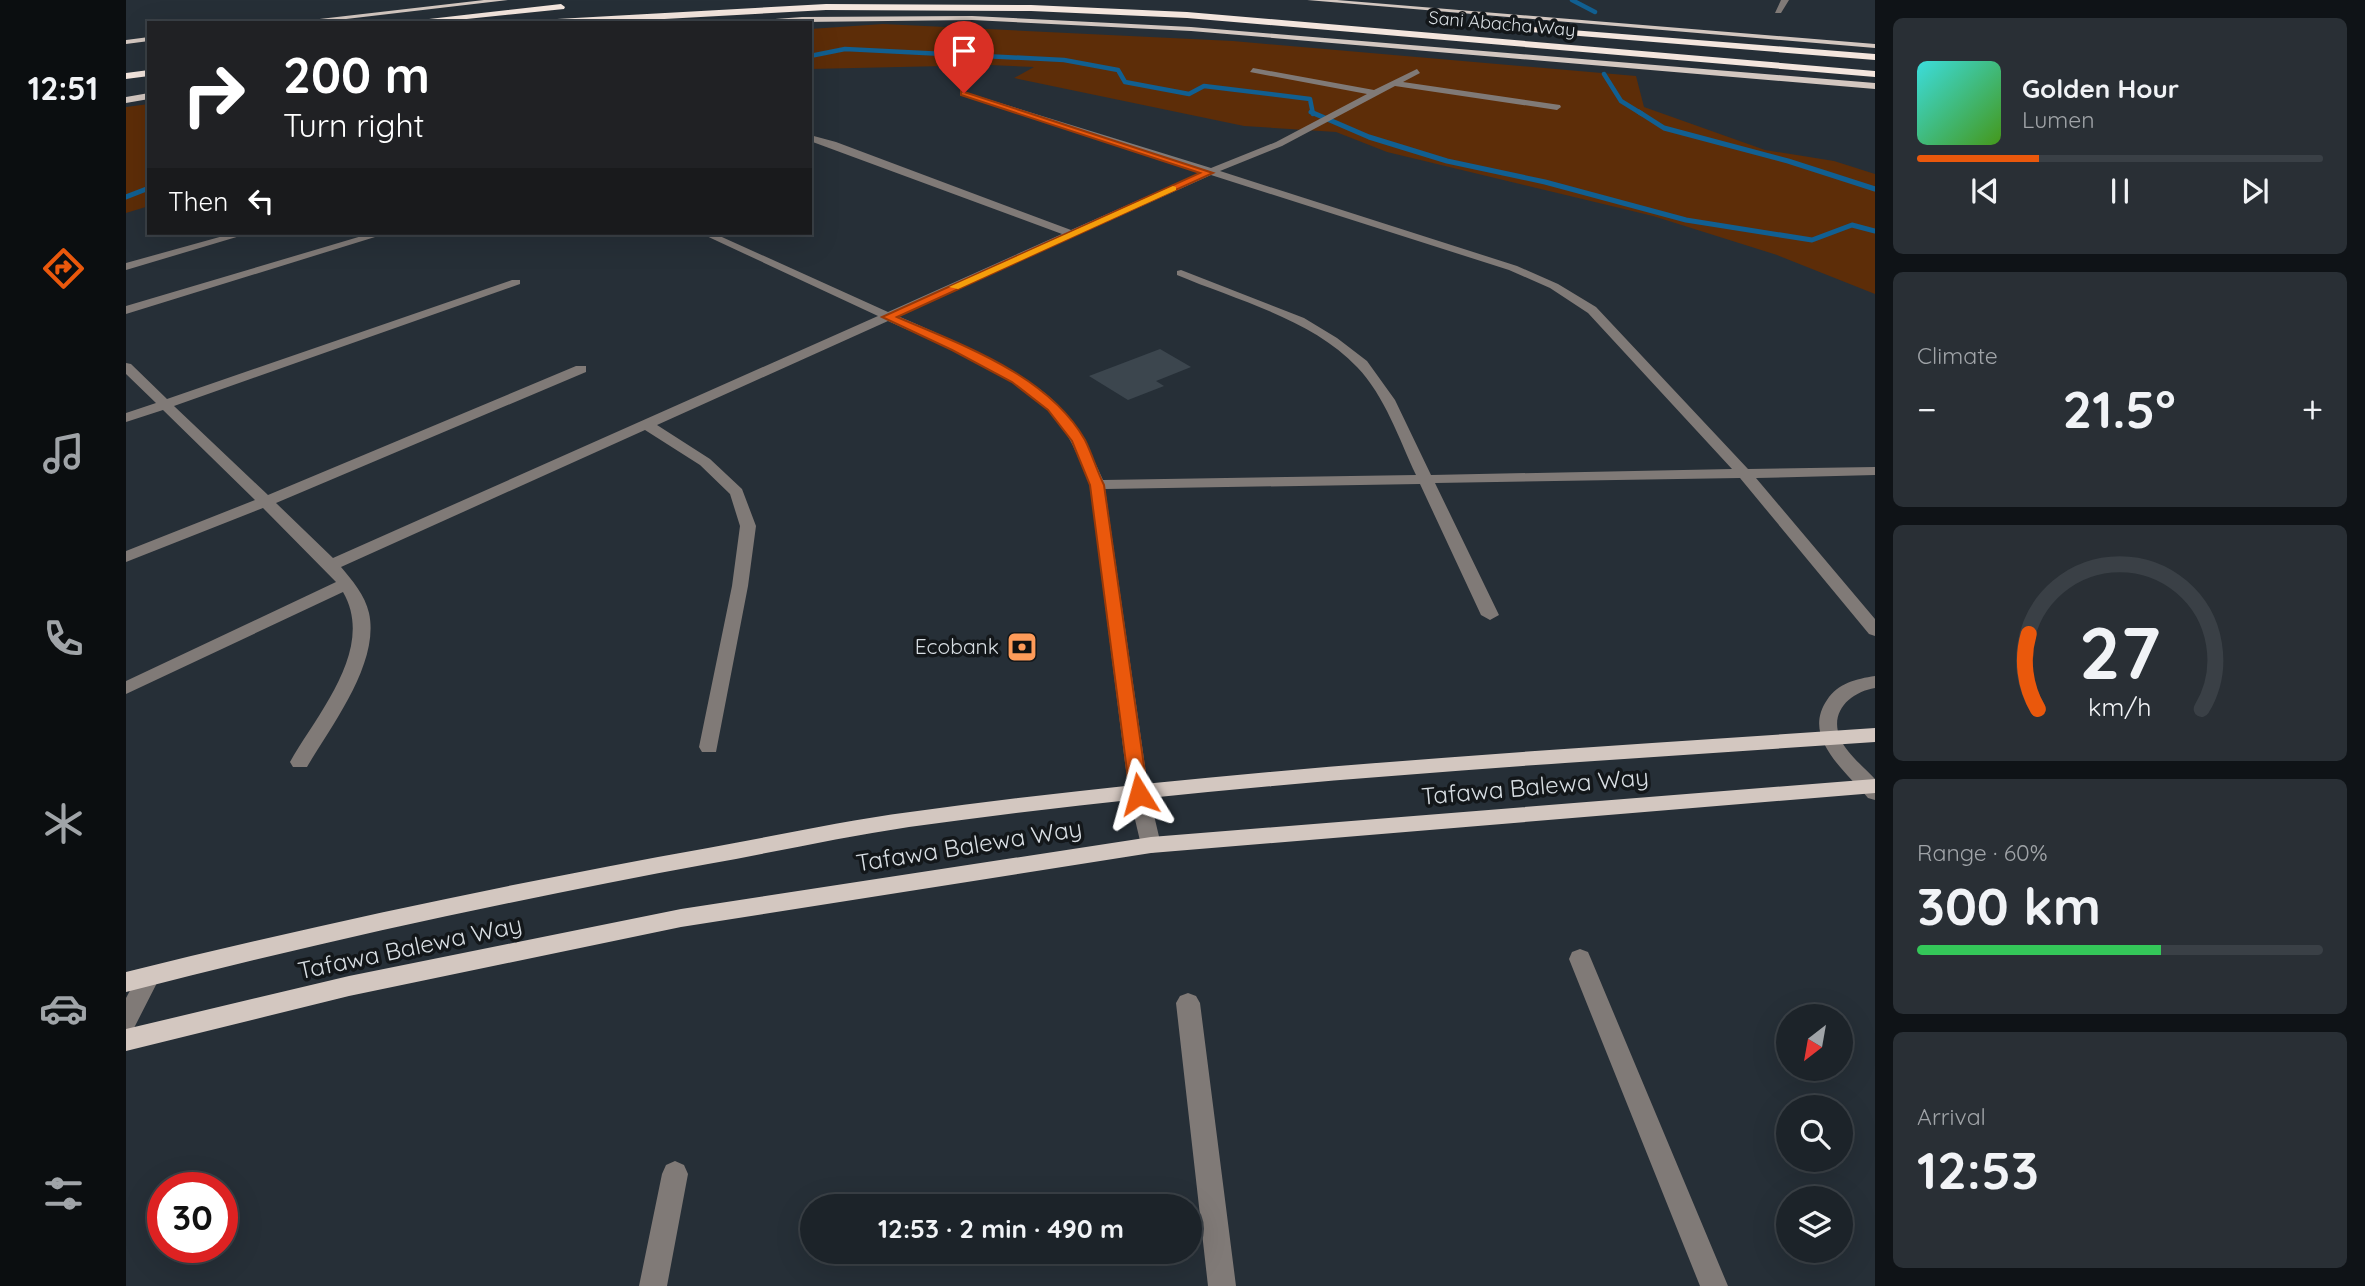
<!DOCTYPE html>
<html lang="en">
<head>
<meta charset="utf-8">
<style>
  body { margin:0; font-family:Quicksand,sans-serif; background:#292f35; color:#f1f3f6; height:100vh; display:flex; flex-direction:column; font-size:26px; white-space:nowrap }
  * { box-sizing:border-box; margin:0 }
  p { font-size:23px; color:#a0a4a8 }
  .icon { flex:none; width:38px; height:38px; fill:none; stroke:currentColor; stroke-width:2; stroke-linecap:round; stroke-linejoin:round }
  .map { position:relative; flex:1; overflow:hidden }
  .panel { display:flex; flex-direction:column; gap:18px; padding:18px; background:#0f1317; width:490px }
  .panel>* { flex:none }
  .guide { position:absolute; left:21px; top:21px; width:665px; height:214px; border-radius:0px; box-shadow:0 7px 28px #0002,0 0 0 2px #3a4046; background:#202124; color:#fff; overflow:hidden }
  .needle { width:46px; rotate:211deg }
  .buttons { position:absolute; left:1650px; top:1004px; display:grid; gap:14px }
  .buttons a { display:grid; place-items:center; width:77px; height:77px; border-radius:50%; background:#1c2329; box-shadow:0 7px 28px #0002,0 0 0 2px #3a4046; font-size:35px }
  .speed { position:absolute; left:21px; top:1172px; display:flex; gap:14px; font-size:35px; font-weight:700; text-align:center }
  .speed>* { display:grid; place-content:center; width:91px; height:91px; border-radius:50%; background:#1c2329; box-shadow:0 7px 28px #0002,0 0 0 2px #3a4046; line-height:1 }
  .speed .limit { border:10px solid #d22; background:#fff; color:#111 }
  .pin { position:absolute; display:grid; place-items:center; width:60px; height:60px; color:#fff; margin:-72px -30px; border-radius:50% 50% 50% 0; rotate:-45deg; box-shadow:0 0 7px #0007 }
  .pin .icon { rotate:45deg }
  .me { position:absolute; width:77px; margin:-38px; rotate:352deg; stroke-linejoin:round; filter:drop-shadow(0 0 5px #0008) }
  .turn { display:flex; align-items:center; gap:24px; height:147px; padding:0 21px; font-size:32px }
  .turn .icon { width:91px; height:91px; stroke-width:2.5 }
  .turn b { display:block; font-size:49px; line-height:60px }
  .then { display:flex; align-items:center; height:66px; padding:0 21px; background:#0003; gap:14px; font-size:26px }
  .big { font-size:52px; font-weight:700; line-height:1.1 }
  .panel .card { flex:1; display:flex; flex-direction:column; justify-content:center; gap:10px; min-width:0; padding:0 24px; border-radius:10px; background:#292f35 }
  .panel .dial { align-items:center; gap:0 }
  .dial svg { height:182px; overflow:visible; fill:none; stroke:#3a4046; stroke-width:7; stroke-linecap:round; text-anchor:middle }
  .dial text { fill:#f1f3f6; stroke:none }
  .song { display:flex; align-items:center; gap:21px }
  .cover { width:84px; height:84px; border-radius:10px; background:linear-gradient(135deg,hsl(180 70% 55%),hsl(100 70% 35%)) }
  .played { height:7px; border-radius:4px; background:linear-gradient(90deg,#ea580c 30%,#3a4046 30%) }
  .keys { display:flex; justify-content:space-around; direction:ltr }
  .heat { display:flex; justify-content:space-between; align-items:center; font-size:38px; direction:ltr }
  .charge { height:10px; border-radius:5px; background:linear-gradient(90deg,#34c759 60%,#3a4046 0) }
  .trip { position:absolute; left:674px; top:1194px; width:402px; height:70px; border-radius:35px; background:#1c2329; box-shadow:0 7px 28px #0002,0 0 0 2px #3a4046; font-weight:700; line-height:70px; text-align:center }
  main { display:flex; flex:1; min-height:0 }
  .menu { display:flex; flex-direction:column; width:126px; justify-content:space-around; align-items:center; background:#0b0e10; color:#a0a4a8 }
  .menu .icon { width:49px; height:49px }
  .menu .active { color:#ea580c }
  .menu b { font-size:32px; color:#f1f3f6 }
  .map>svg:first-child { display:block }
  .green { fill:#5d2d08 }
  .lines { fill:none; stroke-linecap:round; stroke-linejoin:round }
  .stream-far1 { stroke:#115f91; stroke-width:4.5 }
  .stream { stroke:#115f91; stroke-width:5 }
  .building { fill:#3c464e }
  .minor { fill:#807a77; fill-rule:evenodd }
  .major { fill:#d3c7c0; fill-rule:evenodd }
  .highway { fill:#f4e6de; fill-rule:evenodd }
  .route { fill:#ea580c; stroke:#983908; stroke-width:2 }
  .slow { fill:#f59e0b }
  .labels { text-anchor:middle; stroke-width:7; stroke-linejoin:round; paint-order:stroke }
  .far-street-label { font-size:18px; fill:#d8dee3; stroke:#13171a }
  .poi-label { font-size:21px; fill:#d8dee3; stroke:#13171a; text-anchor:end }
  .near-street-label { font-size:24px; fill:#d8dee3; stroke:#13171a }
</style>
</head>
<body>
<main>
<nav class="menu">
<b>12:51</b>
<svg class="icon active" aria-label="directions" viewBox="0 0 24 24"><path d="M12 3l9 9-9 9-9-9zM9 14v-3h6M13 9l2 2-2 2"/></svg>
<svg class="icon" aria-label="music" viewBox="0 0 24 24"><path d="M9 18V5l10-2v13"/><circle cx="6" cy="18" r="3"/><circle cx="16" cy="16" r="3"/></svg>
<svg class="icon" aria-label="phone" viewBox="0 0 24 24"><path d="M5 4h4l2 5-3 2q2 4 5 5l2-3 5 2v4C11 20 4 13 5 4z"/></svg>
<svg class="icon" aria-label="climate" viewBox="0 0 24 24"><path d="M12 3v18M4 7l16 10M4 17L20 7"/></svg>
<svg class="icon" aria-label="car" viewBox="0 0 24 24"><path d="M5 17H2v-5l4-1 3-4h7l3 4 3 1v5h-3M9 17h6M6 11h13"/><circle cx="7" cy="17" r="2"/><circle cx="17" cy="17" r="2"/></svg>
<svg class="icon" aria-label="filters" viewBox="0 0 24 24"><path d="M4 7h16M4 17h16"/><circle cx="9" cy="7" r="2"/><circle cx="15" cy="17" r="2"/></svg>
</nav>
<div class="map">
<svg width="1749" height="1286" viewBox="0 0 1749 1286">
  <rect width="100%" height="100%" fill="#262f37"/>
  <path class="green" d="M757 24 1107 41 1510 76 1518 107 1639 150 1708 161 1749 174V294L1651 255 1527 216 1261 152 1210 132 1118 126 888 78 908 67 863 65 684 69V29Z
    M23 104V206L0 213V107Z"/>
  <g class="lines">
    <path class="stream-far1" d="M1446 0 1469 12
      M684 56 719 49 938 60 992 70 999 82 1063 94 1078 86 1184 99 1187 114
      M1478 74 1495 101 1516 114"/>
    <path class="stream" d="M1185 112 1243 137 1321 161 1419 182 1560 220 1686 240 1726 225 1749 231
      M1513 112 1538 128 1662 161 1749 189
      M0 197 23 188"/>
  </g>
  <path class="building" d="M1034 349 1065 367 1030 381 1038 386 1002 400 963 376Z"/>
  <g class="lines">
    <path class="minor" d="M1655 0H1663L1655 13H1649Z
      M1127 68 1248 90 1291 69 1294 73 1277 82 1434 105 1435 107 1431 110 1269 86 1156 146 1094 171 1391 266 1432 284 1470 307 1622 469 1749 467V475L1630 478 1749 619V636L1743 634 1614 478 1309 483 1373 615 1364 620 1355 615 1294 484 979 489 1023 794 1035 845 1032 851 1025 853 1018 851 1015 845 1003 794 964 485C953 459 943 430 922 410 883 372 811 343 762 321L531 425 584 459 616 489 630 526 622 586 590 752H576L573 747 606 586 614 526 604 494 574 465 519 430 215 567C226 580 239 595 243 613 254 663 205 726 181 767H167L164 762C191 714 250 649 217 592L0 694V681L210 582 137 508 0 562V551L129 500 37 410 0 422V413L30 403 0 374V363L5 364 41 399 386 280H394V284L48 406 142 495 450 366H460V372L150 503 207 558 752 316 574 233H587L762 312 936 234 684 141V135L710 142 945 230 1076 172 835 95V91L1085 168 1150 142 1241 94 1124 72ZM1085 175 1383 270 1424 288 1462 313 1606 469 1305 475 1269 400 1241 361 1211 338 1178 318 1055 270 1051 271V275C1110 300 1186 319 1231 367 1259 396 1273 439 1290 475L977 480C965 453 953 428 933 406 900 370 817 336 772 316Z
      M108 233H124L0 270V263Z
      M246 233H262L0 314V306Z
      M1749 676V688C1725 692 1703 711 1714 738 1720 753 1738 767 1749 779V800L1742 798C1720 771 1675 738 1701 700 1712 683 1730 679 1749 676Z
      M1454 949 1462 952 1465 959 1602 1286H1574L1443 959 1446 952Z
      M23 967 31 970 34 977 8 1028 0 1031V998L15 970Z
      M1062 993 1070 996 1074 1003 1110 1286H1082L1050 1003 1054 996Z
      M549 1161 558 1165 562 1174 541 1286H513L536 1174 540 1165Z"/>
    <path class="major" d="M358 0H382L186 23H159Z
      M1181 0H1211L1749 44V48Z
      M846 16 1065 27 1749 83V89L1065 31 846 20 595 23 676 17Z
      M23 37V41L0 44V40Z
      M23 93V99L0 103V97Z
      M1749 728V742C1427 764 1103 782 783 827 716 837 649 852 582 864 387 900 192 942 0 992V972C193 924 387 883 582 848 649 836 716 821 784 812 1104 768 1427 750 1749 728Z
      M1749 779V793L1025 853 555 927 223 996 0 1051V1029L223 976 555 909 1025 837Z"/>
    <path class="highway" d="M435 4 439 7 438 9 302 23H268Z
      M700 4 905 5 1061 12 1749 71V77L1061 18 905 11 700 10 466 23H409L413 20Z
      M1381 25 1749 54V60L1378 30 1376 28Z
      M23 70V76L0 79V73Z"/>
  </g>
  <path class="route" d="M835 91 1087 173 771 317C836 345 922 375 959 440 966 454 971 471 978 485L1022 794 1020 799H1007L1004 794 964 485 946 441 922 410 886 382 826 350 756 317 1074 173 835 95Z"/>
  <path class="slow" d="M1047 186 1050 187V190L832 289 823 287Z"/>
  <defs>
    <g id="bank-square" transform="scale(1.575)"><rect x="-9" y="-9" width="18" height="18" rx="4" fill="#fe9b59" stroke="#13171a"/><path d="M-6-4H6V4H-6ZM0-2.3a2.3 2.3 0 1 0 0 4.6a2.3 2.3 0 1 0 0-4.6Z" fill="#111"/></g>
  </defs>
  <g fill-rule="evenodd">
    <use href="#bank-square" x="896" y="647"/>
  </g>
  <g class="labels">
    <g class="far-street-label">
      <text transform="translate(1376 24) rotate(5)" y="6">Sani Abacha Way</text>
    </g>
    <g class="poi-label">
      <text x="873" y="654">Ecobank</text>
    </g>
    <g class="near-street-label">
      <text transform="translate(1409 787) rotate(-5)" y="8">Tafawa Balewa Way</text>
      <text transform="translate(843 846) rotate(-9)" y="8">Tafawa Balewa Way</text>
      <text transform="translate(284 948) rotate(-12)" y="8">Tafawa Balewa Way</text>
    </g>
  </g>
</svg>
<div class="buttons">
<a><svg class="needle" viewBox="-14 -14 28 28"><path d="M0-13l5 13h-10z" fill="#e53935"/><path d="M0 13l5-13h-10z" fill="#a0a4a8"/></svg></a>
<a><svg class="icon" aria-label="search" viewBox="0 0 24 24"><circle cx="10" cy="10" r="6"/><path d="M15 15l6 6"/></svg></a>
<a><svg class="icon" aria-label="layers" viewBox="0 0 24 24"><path d="M12 4l9 5-9 5-9-5zM3 14l9 5 9-5"/></svg></a>
</div>
<div class="speed"><div class="limit">30</div></div>
<div class="pin" style="left:838px;top:93px;background:#d93025"><svg class="icon" aria-label="arrive" viewBox="0 0 24 24"><path d="M6 21V4h12l-3 4 3 4H6"/></svg></div>
<svg class="me" style="left:1013px;top:794px" viewBox="-20 -20 40 40"><path d="M0-17L14 15 0 8-14 15z" fill="#ea580c" stroke="#fff" stroke-width="4"/></svg>
<div class="trip">12:53 · 2 min · 490 m</div>
<div class="guide">
<div class="turn"><svg class="icon" aria-label="right" viewBox="0 0 24 24"><path d="M7 20v-9h11M14 6l5 5-5 5"/></svg><div><b>200 m</b>Turn right</div></div>
<div class="then">Then<svg class="icon" aria-label="left" viewBox="0 0 24 24"><path d="M17 20v-9H6M10 6l-5 5 5 5"/></svg></div>
</div>
</div>
<section class="panel">
<div class="card">
<div class="song"><i class="cover"></i><div><b>Golden Hour</b><p>Lumen</p></div></div>
<div class="played"></div>
<div class="keys"><svg class="icon" aria-label="previous" viewBox="0 0 24 24"><path d="M18 5L8 12l10 7zM5 5v14"/></svg><svg class="icon" aria-label="pause" viewBox="0 0 24 24"><path d="M8 5v14M16 5v14"/></svg><svg class="icon" aria-label="next" viewBox="0 0 24 24"><path d="M6 5l10 7-10 7zM19 5v14"/></svg></div>
</div>
<div class="card"><p>Climate</p>
<div class="heat"><a>−</a><b class="big">21.5°</b><a>+</a></div>
</div>
<div class="card dial"><svg viewBox="0 0 100 80">
<path d="M14 69A42 42 0 1 1 86 69"/>
<path d="M14 69A42 42 0 0 1 10 36" stroke="#ea580c"/>
<text x="50" y="56" font-size="32" font-weight="700">27</text>
<text x="50" y="72" font-size="11">km/h</text>
</svg></div>
<div class="card"><p>Range · 60%</p><b class="big">300 km</b><div class="charge"></div></div>
<div class="card"><p>Arrival</p><b class="big">12:53</b></div>
</section>
</main>
</body>
</html>
